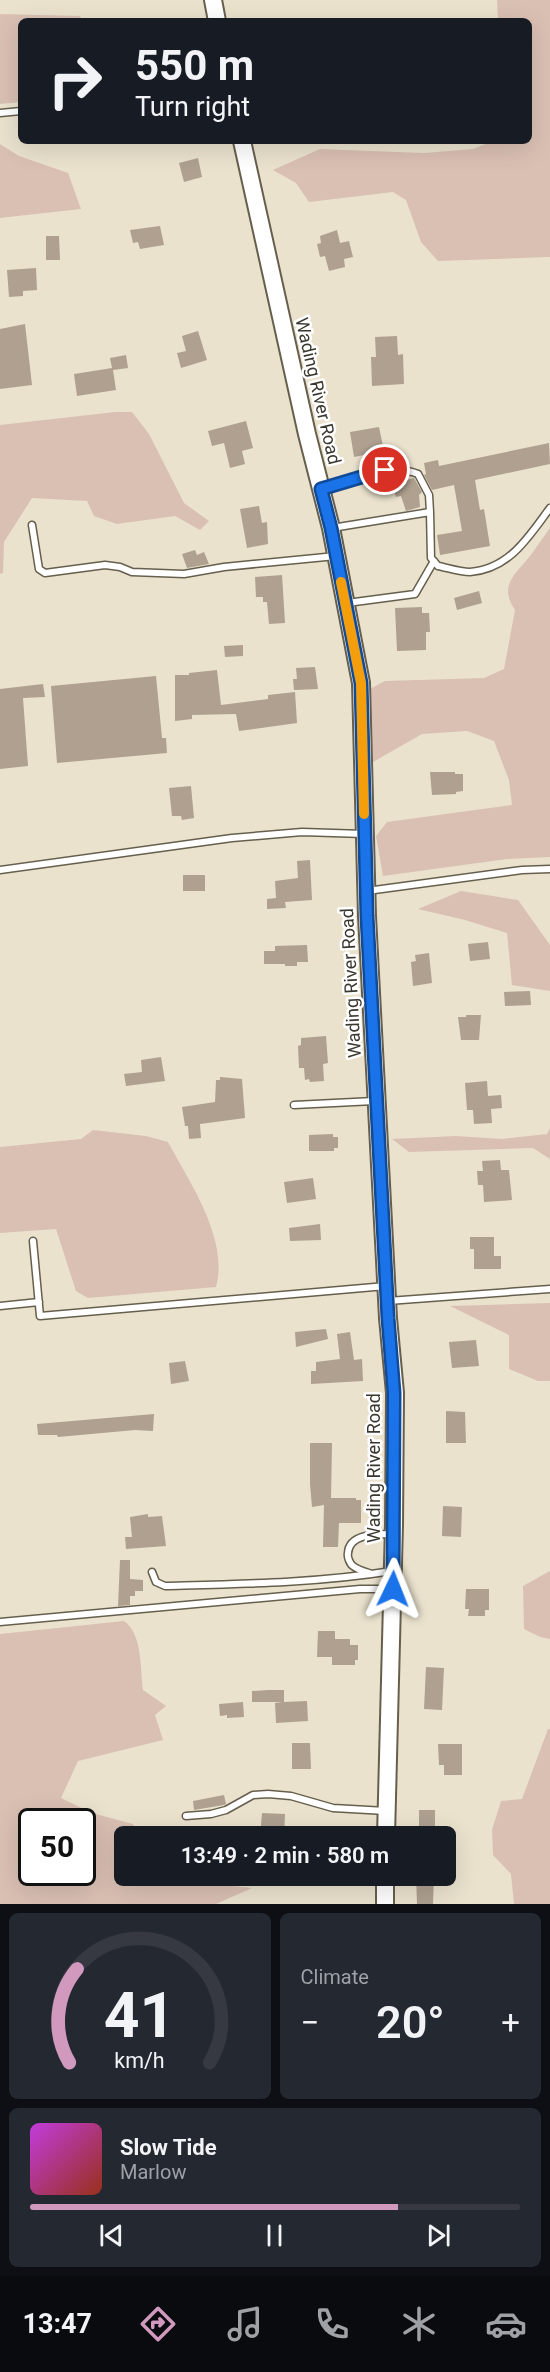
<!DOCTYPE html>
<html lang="en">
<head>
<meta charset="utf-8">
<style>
  body { margin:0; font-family:Roboto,sans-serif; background:#242831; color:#f1f3f6; height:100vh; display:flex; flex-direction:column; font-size:22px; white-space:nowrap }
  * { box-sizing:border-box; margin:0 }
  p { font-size:20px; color:#9ea1a6 }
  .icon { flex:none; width:33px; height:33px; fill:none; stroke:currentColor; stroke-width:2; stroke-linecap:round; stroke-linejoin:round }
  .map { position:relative; height:1904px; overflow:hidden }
  .side { display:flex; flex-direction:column; gap:9px; padding:9px; background:#0d0f14; flex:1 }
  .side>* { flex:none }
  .top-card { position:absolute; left:18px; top:18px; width:514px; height:126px; border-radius:9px; box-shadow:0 6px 24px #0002; background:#171b24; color:#f1f3f6; overflow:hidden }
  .speed { position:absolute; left:18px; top:1808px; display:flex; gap:12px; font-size:30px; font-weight:700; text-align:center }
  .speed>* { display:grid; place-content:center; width:78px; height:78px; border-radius:50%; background:#171b24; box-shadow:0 6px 24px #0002; line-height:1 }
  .speed .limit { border:3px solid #111; border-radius:9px; background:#fff; color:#111 }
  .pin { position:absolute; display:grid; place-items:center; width:51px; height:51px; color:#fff; margin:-26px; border:3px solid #fff; border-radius:50%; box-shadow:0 2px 6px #0007 }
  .me { position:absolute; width:66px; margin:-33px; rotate:2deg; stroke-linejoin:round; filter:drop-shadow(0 0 4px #0008) }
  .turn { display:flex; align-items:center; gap:21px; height:126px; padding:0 18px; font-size:27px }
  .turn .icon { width:78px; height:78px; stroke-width:2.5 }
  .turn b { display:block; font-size:42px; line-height:51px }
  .big { font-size:45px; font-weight:600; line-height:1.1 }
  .side .card { flex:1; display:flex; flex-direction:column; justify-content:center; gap:9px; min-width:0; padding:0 21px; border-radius:9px; background:#242831 }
  .side .dial { align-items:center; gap:0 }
  .dial svg { height:156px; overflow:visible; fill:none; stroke:#363941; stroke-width:7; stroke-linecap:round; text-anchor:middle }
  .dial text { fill:#f1f3f6; stroke:none }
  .song { display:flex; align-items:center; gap:18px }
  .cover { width:72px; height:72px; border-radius:9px; background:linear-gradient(135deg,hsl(290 70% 55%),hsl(10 70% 35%)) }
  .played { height:6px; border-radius:3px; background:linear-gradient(90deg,#d299bf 75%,#363941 75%) }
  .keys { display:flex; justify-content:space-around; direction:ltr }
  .heat { display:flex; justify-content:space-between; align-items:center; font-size:33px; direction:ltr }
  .side .tiles { flex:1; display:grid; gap:9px; grid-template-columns:1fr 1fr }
  .card:last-child { grid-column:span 2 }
  .trip { position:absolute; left:114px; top:1826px; width:342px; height:60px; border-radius:9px; background:#171b24; box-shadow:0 6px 24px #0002; font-weight:600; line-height:60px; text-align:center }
  .menu { display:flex; height:96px; justify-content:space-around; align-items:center; background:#090b0e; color:#9ea1a6 }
  .menu .icon { width:42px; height:42px }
  .menu .on { color:#d299bf }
  .menu b { font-size:27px; color:#f1f3f6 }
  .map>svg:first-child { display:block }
  .green { fill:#dac0b3; fill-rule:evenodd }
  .building { fill:#afa090 }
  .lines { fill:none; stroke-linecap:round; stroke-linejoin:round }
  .lane-casing { stroke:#665f4d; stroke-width:9 }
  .secondary-casing { stroke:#665f4d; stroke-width:20 }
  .lane { stroke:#fff; stroke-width:6 }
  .secondary { stroke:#fff; stroke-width:16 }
  .route-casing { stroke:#114b97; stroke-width:15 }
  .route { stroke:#1a73e8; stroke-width:10 }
  .slow { stroke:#f59e0b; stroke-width:10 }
  .labels { text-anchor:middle; stroke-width:5; stroke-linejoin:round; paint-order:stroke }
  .street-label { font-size:18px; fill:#3a372f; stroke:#fff }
</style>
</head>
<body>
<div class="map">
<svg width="550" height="1904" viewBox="0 0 550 1904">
  <rect width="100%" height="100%" fill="#eae2cd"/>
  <path class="green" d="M497 0H550V257L438 261 421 242 406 200 393 192 309 202 296 183 273 170 320 149 424 153 473 149 493 141H530V21H498Z
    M0 14 80 16 83 21H21V102L0 104Z
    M0 144 19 156 68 173 81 209 0 218Z
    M115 412H132L149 434 184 503 209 521 200 530 175 516 117 524 94 516 87 501 32 498 4 542 3 573 0 574V425Z
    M550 528V857L507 859 383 876 376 836 387 822 512 805 509 780 494 741 467 731 422 734 373 762 368 690 385 681 484 678 504 669 515 610C498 585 516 574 530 556 537 547 543 537 550 528Z
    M461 891 518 900 550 945V991L512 985 507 933 465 920 418 909Z
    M550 1128V1159L533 1148 409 1152 392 1139 456 1136 502 1139 547 1134Z
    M93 1130 146 1136 168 1142C190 1183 229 1239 216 1287L88 1298 76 1291 56 1229 0 1233V1147L81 1139Z
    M550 1303V1381H538L509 1369V1335L450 1306Z
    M550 1571V1639L540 1637 524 1629 523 1586Z
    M124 1621C143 1634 140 1670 143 1690L166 1706 155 1715 163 1740 78 1761 61 1798 92 1813 133 1824 138 1836H124V1875H160L164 1879 252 1888 216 1904H0V1634ZM32 1821H82V1872H32Z
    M548 1729H550V1904H514L511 1874 493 1855 492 1830 501 1801 522 1799Z"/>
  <path class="building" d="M198 158 202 177 184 182 179 163Z
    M160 226 164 245 140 249 138 242 133 243 130 230Z
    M337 230 340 243 349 241 353 257 344 259 345 267 329 271 325 256 320 257 317 244 321 243 320 236Z
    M46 236H59L60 260H46Z
    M36 268 37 290 23 291V296L9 297 7 270Z
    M25 324 32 385 0 389V329Z
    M198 331 207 360 181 368 177 353 186 351 182 336Z
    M397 336 398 355 403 354 404 384 372 386 371 357H376L375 337Z
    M126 355 128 368 113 370 116 390 77 396 74 374 112 368 110 358Z
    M246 421 253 448 242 451 245 464 230 468 224 443 212 446 208 431Z
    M379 427 384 451 354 457 350 432Z
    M549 443 550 464 475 480 480 510 484 509 490 546 440 555 437 535 462 531 454 485 432 490 424 475 426 474 424 463 438 460 439 466Z
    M414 478 422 492 419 495 420 507 406 511 401 496 396 497 392 484Z
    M259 506 262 523 267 522 268 544 247 548 240 509Z
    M195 550 197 555 204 552 209 564 187 568 182 554Z
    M282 575 285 623 269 624 267 602H263V597H256L255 577Z
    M479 591 482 603 457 610 454 598Z
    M422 607V613H429L430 632H426V650L397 651 395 608Z
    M243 645V656L225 657 224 646Z
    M315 667 318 689 294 690 293 679H297L296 668Z
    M217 670 221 705 268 699V695L295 692 297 723 239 731 236 714 192 715V719L175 721V675H189V673Z
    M156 676 162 738H166L167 753 57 763 51 686Z
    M43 684 45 697 23 698 28 766 0 769V689Z
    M430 772H455V774H463V791L456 792V794L432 795Z
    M191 786 194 818 182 820 181 816H172L169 788Z
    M310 860 312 900 285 902 286 908 267 909V899L276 898 275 881 298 878 297 861Z
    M183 875H205V891H183Z
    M488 942 490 959 470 961 468 944Z
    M307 945 308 962H297V966H285V964H264V951H275V946Z
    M429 953 432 983 413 986 411 962 416 961 415 955Z
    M530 991 531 1005 505 1006 504 992Z
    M466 1015H481L479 1040H461L458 1017H466Z
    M326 1036 328 1063 323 1064 324 1081 310 1082 309 1079 305 1080 304 1068H299L298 1046 301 1045V1038Z
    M161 1057 165 1081 126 1086 124 1074 142 1072 141 1060Z
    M220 1077 242 1079 245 1118 200 1124 201 1138 189 1139 188 1126H185L182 1107 215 1102 216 1080H220Z
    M487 1081 488 1096 501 1095 502 1108 491 1109 492 1123 474 1124 473 1110H467L465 1083Z
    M333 1134V1137H338V1148H334V1151H309V1135Z
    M500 1160 501 1170H509L512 1200 484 1202 483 1185H478L477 1171H483L482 1161Z
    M313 1178 316 1199 287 1203 284 1182Z
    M320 1224 321 1240 290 1241 289 1228Z
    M470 1237H494V1256H501V1269H474V1249H470Z
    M326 1329 328 1339 296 1347 295 1332Z
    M350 1332 354 1360 362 1359 363 1381 311 1384V1371H316V1362L340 1359 337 1334Z
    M476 1340 479 1366 452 1368 449 1342Z
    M185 1361 189 1381 171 1384 169 1363Z
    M446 1411 465 1412 466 1443H446Z
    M154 1414 153 1431 135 1430 58 1437 57 1435H38L37 1424Z
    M310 1443H332L331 1498H356V1500H361V1523H339L338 1547H323L324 1505 312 1507 310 1484Z
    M443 1506 462 1507 461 1537 442 1536Z
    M148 1514V1517L162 1516 166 1546 126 1549 125 1537H132L130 1517Z
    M120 1560H130V1579L143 1580V1591H135V1596H130V1605L118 1606Z
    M466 1589H489V1610H485V1616H468L469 1609H465Z
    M318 1631H335V1639H350V1645H358V1660H355V1665H332V1657H317Z
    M426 1667 444 1668 442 1710 424 1709Z
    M268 1690H284V1702L307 1701 308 1721 276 1723 275 1703 282 1702H252V1691Z
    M243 1702 244 1717 227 1718V1715L220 1716 219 1704Z
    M292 1743H310L311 1769H292Z
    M438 1744H462V1775H444V1765H439Z
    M224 1795 226 1804 224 1805 194 1810 193 1801Z
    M419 1810H435V1836H419Z
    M262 1813 285 1814 284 1836H260Z
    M416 1875H434L433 1904H417Z"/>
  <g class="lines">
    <g class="lane-casing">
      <path id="lane" d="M0 113 21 111
        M322 488C352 480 388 462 418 474L429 495 430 512
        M32 525 39 569 45 573 105 565 120 567 132 572 184 574 224 567 336 556
        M332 528 430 512 431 558 438 566C448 568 460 572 470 572 510 569 529 536 550 508
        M347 603 415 594 434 561
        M0 870 232 838 302 832 364 834
        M367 891 522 870 550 869
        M294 1105 374 1101
        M33 1241 40 1316 386 1286
        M388 1301 550 1289
        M0 1306 39 1302
        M152 1572 156 1582 165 1586C241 1584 317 1583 392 1571
        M372 1574C366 1572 358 1570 353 1566 350 1564 347 1557 348 1553 349 1533 378 1534 393 1534
        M0 1622 360 1589H392
        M186 1816 211 1814 226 1810 253 1795 268 1794 291 1796 333 1808 386 1811"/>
    </g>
    <g class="secondary-casing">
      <path id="secondary" d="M213 0 217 21
        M242 141 307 434 331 528 361 683 367 916 388 1318 395 1393 394 1525 386 1836
        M385 1904V1875"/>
    </g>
    <use href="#lane" class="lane"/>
    <use href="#secondary" class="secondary"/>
  </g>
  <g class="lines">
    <g class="route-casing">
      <path id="route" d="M385 470 321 489 331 528 361 683 367 916 388 1318 394 1393 393 1589"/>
    </g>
    <use href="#route" class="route"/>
    <path class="slow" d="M341 582 361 683 364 814"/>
  </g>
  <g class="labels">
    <g class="street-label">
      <text transform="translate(318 391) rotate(77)" y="6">Wading River Road</text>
      <text transform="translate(351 983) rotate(-93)" y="6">Wading River Road</text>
      <text transform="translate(374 1468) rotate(-90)" y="6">Wading River Road</text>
    </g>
  </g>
</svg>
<div class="speed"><div class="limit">50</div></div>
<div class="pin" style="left:385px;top:470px;background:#d93025"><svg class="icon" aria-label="arrive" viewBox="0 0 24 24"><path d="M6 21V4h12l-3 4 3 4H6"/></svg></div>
<svg class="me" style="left:393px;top:1589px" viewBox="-20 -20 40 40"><path d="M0-17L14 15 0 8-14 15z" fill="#1a73e8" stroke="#fff" stroke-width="4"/></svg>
<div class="trip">13:49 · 2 min · 580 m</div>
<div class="top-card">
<div class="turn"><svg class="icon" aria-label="right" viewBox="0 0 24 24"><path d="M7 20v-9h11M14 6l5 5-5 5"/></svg><div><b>550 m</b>Turn right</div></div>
</div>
</div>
<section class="side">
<div class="tiles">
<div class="card dial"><svg viewBox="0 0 100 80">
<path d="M14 69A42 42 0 1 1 86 69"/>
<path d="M14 69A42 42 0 0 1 18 21" stroke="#d299bf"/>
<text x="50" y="56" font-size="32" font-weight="700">41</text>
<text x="50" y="72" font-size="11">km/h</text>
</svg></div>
<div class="card"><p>Climate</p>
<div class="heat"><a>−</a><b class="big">20°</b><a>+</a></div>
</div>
<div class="card">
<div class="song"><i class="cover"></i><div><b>Slow Tide</b><p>Marlow</p></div></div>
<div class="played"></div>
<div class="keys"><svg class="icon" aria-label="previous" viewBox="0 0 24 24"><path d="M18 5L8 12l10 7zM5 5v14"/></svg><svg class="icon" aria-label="pause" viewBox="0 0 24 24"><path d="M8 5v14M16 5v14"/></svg><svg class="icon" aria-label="next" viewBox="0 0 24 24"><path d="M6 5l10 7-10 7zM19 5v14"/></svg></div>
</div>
</div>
</section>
<nav class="menu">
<b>13:47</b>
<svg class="icon on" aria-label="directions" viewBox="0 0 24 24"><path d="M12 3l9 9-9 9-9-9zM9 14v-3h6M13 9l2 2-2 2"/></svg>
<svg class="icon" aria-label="music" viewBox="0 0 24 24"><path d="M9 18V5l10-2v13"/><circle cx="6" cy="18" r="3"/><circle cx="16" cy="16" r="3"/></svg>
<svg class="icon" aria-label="phone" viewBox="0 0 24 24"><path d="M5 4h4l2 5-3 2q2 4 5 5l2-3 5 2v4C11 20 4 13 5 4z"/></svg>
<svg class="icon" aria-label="climate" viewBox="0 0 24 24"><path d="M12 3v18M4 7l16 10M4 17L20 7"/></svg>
<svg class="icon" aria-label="car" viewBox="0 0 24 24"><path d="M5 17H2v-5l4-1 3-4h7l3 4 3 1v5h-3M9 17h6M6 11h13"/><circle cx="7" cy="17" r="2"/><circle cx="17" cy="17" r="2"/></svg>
</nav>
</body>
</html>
